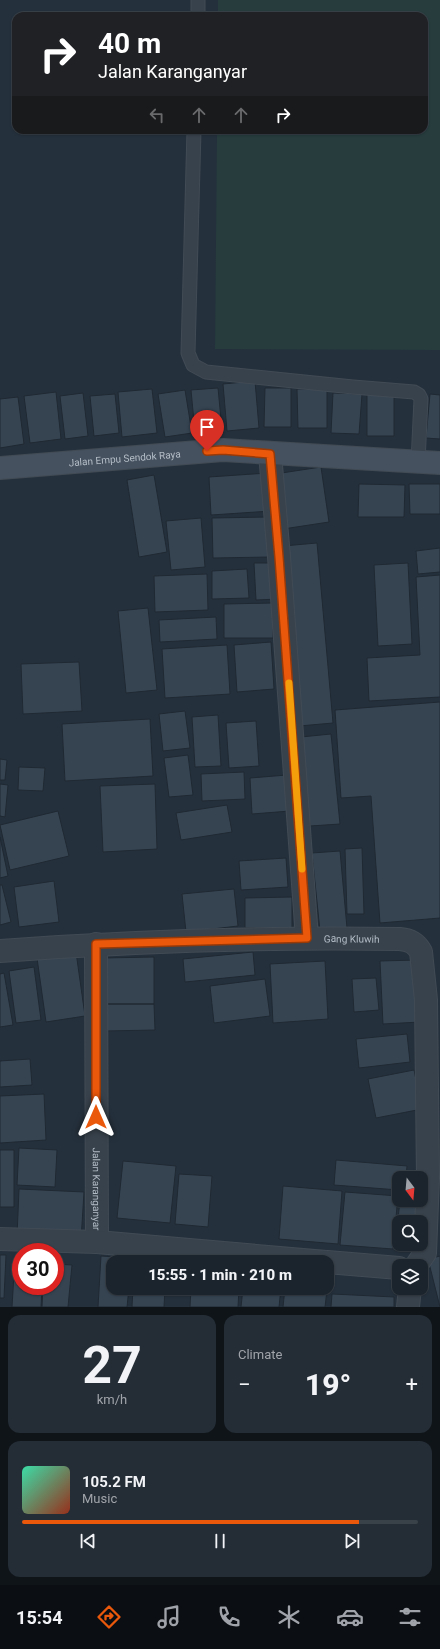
<!DOCTYPE html>
<html lang="en">
<head>
<meta charset="utf-8">
<style>
  body { margin:0; font-family:Roboto,sans-serif; background:#242c35; color:#f1f3f6; height:100vh; display:flex; flex-direction:column; font-size:15px; white-space:nowrap }
  * { box-sizing:border-box; margin:0 }
  p { font-size:13px; color:#a0a4aa }
  .icon { flex:none; width:22px; height:22px; fill:none; stroke:currentColor; stroke-width:2; stroke-linecap:round; stroke-linejoin:round }
  .map { position:relative; height:1307px; overflow:hidden }
  .sheet { display:flex; flex-direction:column; gap:8px; padding:8px; background:#0f1419; flex:1 }
  .sheet>* { flex:none }
  .hud { position:absolute; left:12px; top:12px; width:416px; height:122px; border-radius:12px; box-shadow:0 1px 3px #0004,0 0 0 1px #394149; background:#202124; color:#fff; overflow:hidden }
  .needle { width:26px; rotate:164deg }
  .tools { position:absolute; left:392px; top:1171px; display:grid; gap:8px }
  .tools a { display:grid; place-items:center; width:36px; height:36px; border-radius:8px; background:#1b242d; box-shadow:0 1px 3px #0004,0 0 0 1px #394149; font-size:20px }
  .speed { position:absolute; left:12px; top:1243px; display:flex; gap:8px; font-size:20px; font-weight:700; text-align:center }
  .speed>* { display:grid; place-content:center; width:52px; height:52px; border-radius:50%; background:#1b242d; box-shadow:0 1px 3px #0004,0 0 0 1px #394149; line-height:1 }
  .speed .limit { border:6px solid #d22; background:#fff; color:#111 }
  .pin { position:absolute; display:grid; place-items:center; width:34px; height:34px; color:#fff; margin:-41px -17px; border-radius:50% 50% 50% 0; rotate:-45deg; box-shadow:0 0 4px #0007 }
  .pin .icon { rotate:45deg }
  .me { position:absolute; width:44px; margin:-22px; rotate:0deg; stroke-linejoin:round; filter:drop-shadow(0 0 3px #0008) }
  .turn { display:flex; align-items:center; gap:14px; height:84px; padding:0 20px; font-size:18px }
  .turn .icon { width:52px; height:52px; stroke-width:2.5 }
  .turn b { display:block; font-size:28px; line-height:34px }
  .lanes { display:flex; align-items:center; height:38px; padding:0 20px; background:#0003; justify-content:center; gap:20px; direction:ltr }
  .lanes .off { opacity:.35 }
  .big { font-size:30px; font-weight:800; line-height:1.1 }
  .sheet .tile { flex:1; display:flex; flex-direction:column; justify-content:center; gap:6px; min-width:0; padding:0 14px; border-radius:12px; background:#242c35 }
  .sheet .dial { align-items:center; gap:0 }
  .dial b { font-size:52px; line-height:1 }
  .song { display:flex; align-items:center; gap:12px }
  .cover { width:48px; height:48px; border-radius:6px; background:linear-gradient(135deg,hsl(160 70% 55%),hsl(10 70% 35%)) }
  .played { height:4px; border-radius:2px; background:linear-gradient(90deg,#ea580c 85%,#394149 85%) }
  .keys { display:flex; justify-content:space-around; direction:ltr }
  .heat { display:flex; justify-content:space-between; align-items:center; font-size:22px; direction:ltr }
  .sheet .tiles { flex:1; display:grid; gap:8px; grid-template-columns:1fr 1fr }
  .tile:last-child { grid-column:span 2 }
  .trip { position:absolute; left:106px; top:1255px; width:228px; height:40px; border-radius:12px; background:#1b242d; box-shadow:0 1px 3px #0004,0 0 0 1px #394149; font-weight:800; line-height:40px; text-align:center }
  .tab-bar { display:flex; height:64px; justify-content:space-around; align-items:center; background:#0b0e12; color:#a0a4aa }
  .tab-bar .icon { width:28px; height:28px }
  .tab-bar .on { color:#ea580c }
  .tab-bar b { font-size:18px; color:#f1f3f6 }
  .map>svg:first-child { display:block }
  .pitch { fill:#263c3d }
  .building { fill:#364452; stroke:#1f2933 }
  .lines { fill:none; stroke-linecap:round; stroke-linejoin:round }
  .service-casing { stroke:#414b55; stroke-width:15 }
  .minor-casing { stroke:#414b55; stroke-width:24 }
  .secondary-casing { stroke:#414b55; stroke-width:24 }
  .service { stroke:#38424c; stroke-width:13 }
  .minor { stroke:#38424c; stroke-width:22 }
  .secondary { stroke:#46515f; stroke-width:22 }
  .route-casing { stroke:#983908; stroke-width:10 }
  .route { stroke:#ea580c; stroke-width:7 }
  .slow { stroke:#f59e0b; stroke-width:7 }
  .labels { text-anchor:middle; stroke-width:4; stroke-linejoin:round; paint-order:stroke }
  .street-label { font-size:10px; fill:#b3bdc7; stroke:#1d2731 }
</style>
</head>
<body>
<div class="map">
<svg width="440" height="1307" viewBox="0 0 440 1307">
  <rect width="100%" height="100%" fill="#24303c"/>
  <path class="pitch" d="M218 0H440V350L215 349 217 130H424V16H218Z"/>
  <path class="building" d="M255 381 259 428 227 431 223 384Z
    M218 388 222 430 195 432 191 390Z
    M265 388H291V427H264Z
    M152 389 157 433 122 437 118 392Z
    M297 389H327V428H298Z
    M185 390 192 433 165 437 158 394Z
    M56 392 61 439 30 443 24 396Z
    M83 393 88 436 65 439 60 396Z
    M333 393 362 394 359 434 331 433Z
    M367 393 394 394V436H367Z
    M115 394 119 433 94 436 90 396Z
    M430 394 440 395V439L426 438Z
    M18 397 24 444 0 448V399Z
    M321 467 329 522 283 529 275 474Z
    M268 473 271 511 211 515 209 477Z
    M154 475 167 552 139 557 127 480Z
    M359 484 405 485 404 517H358Z
    M409 484H440V514H410Z
    M269 517 270 557 213 558 212 518Z
    M201 518 205 567 171 570 166 521Z
    M317 543 333 723 299 726 283 546Z
    M440 548V572L418 574 416 551Z
    M254 563H276L278 599 256 600Z
    M408 563 412 644 378 646 374 565Z
    M247 569 249 598 212 599V571Z
    M207 574 208 610 155 612 154 576Z
    M440 575V697L369 701 367 658 420 655 416 577Z
    M273 603V638H224V604Z
    M148 608 157 690 126 693 118 611Z
    M216 617 217 639 160 642 159 620Z
    M271 642 274 689 237 692 234 645Z
    M227 645 230 694 165 698 162 649Z
    M79 662 82 711 23 714 21 664Z
    M440 702V918L380 923 371 796 341 798 335 710Z
    M185 711 190 748 163 751 159 714Z
    M218 715 221 766 195 767 192 717Z
    M150 719 153 776 65 781 62 724Z
    M256 721 259 766 229 768 226 723Z
    M331 734 340 824 310 826 301 737Z
    M188 755 193 795 169 797 164 758Z
    M0 759 7 760 5 780H0Z
    M19 767 45 768 43 791 18 790Z
    M244 772 245 799 202 801 201 774Z
    M287 775 290 811 252 814 250 778Z
    M0 784 8 785 5 817 0 816Z
    M155 784 157 849 103 852 100 786Z
    M227 805 232 832 181 840 176 813Z
    M58 811 69 856 10 870 0 825Z
    M0 837 8 876 0 878Z
    M362 848 364 914H347L345 849Z
    M340 851 347 928 320 931 312 853Z
    M286 858 288 887 241 890 239 861Z
    M54 881 59 922 19 927 14 887Z
    M0 885H2L11 922 0 925Z
    M234 889 238 926 186 932 182 894Z
    M292 897V928H245V898Z
    M76 952 85 1016 46 1022 37 958Z
    M253 952 255 975 185 982 183 959Z
    M154 957V1004H105L104 958Z
    M418 960 420 1022 383 1024 380 961Z
    M325 961 328 1019 273 1023 270 964Z
    M34 967 41 1020 16 1023 9 971Z
    M4 973 13 1025 0 1027V974Z
    M376 978 379 1010 354 1012 352 979Z
    M265 979 270 1016 214 1023 210 986Z
    M105 1004H154L155 1030 105 1031Z
    M407 1034 410 1062 359 1068 356 1039Z
    M30 1059 32 1085 0 1087V1061Z
    M414 1070 422 1109 376 1118 368 1079Z
    M44 1094 46 1140 0 1143V1096Z
    M19 1148 57 1150 55 1187 17 1185Z
    M0 1150H14V1207H0Z
    M336 1160 407 1166 406 1178H399V1190L334 1185Z
    M123 1161 176 1166 170 1223 117 1218Z
    M179 1174 212 1176 208 1227 175 1224Z
    M283 1186 342 1191 338 1244 279 1239Z
    M19 1189 84 1192 81 1240 17 1237Z
    M345 1192 398 1196 393 1249 340 1245Z
    M400 1200H421V1222H399V1244H420V1250L395 1248Z
    M0 1255H6L4 1298H0Z
    M101 1256 130 1258V1262H113V1288H129L127 1307H98Z
    M440 1256V1307L428 1259Z
    M15 1258 21 1259V1286H42L41 1307H12Z
    M55 1264 72 1265 68 1307H42L43 1286H55Z
    M327 1282H328L325 1307H283L285 1288H327Z
    M133 1288H165L164 1307H132Z
    M191 1288H239L238 1307H190Z
    M243 1288H281L279 1307H241Z
    M332 1294 394 1297V1307H331Z"/>
  <g class="lines">
    <g class="service-casing">
      <path id="service" d="M198 16V0
        M194 130 188 353 193 365 206 372 353 387 414 392 419 395 421 399 418 462"/>
    </g>
    <g class="minor-casing">
      <g id="minor">
        <path d="M270 454 279 557 307 938"/>
        <path id="s1" d="M96 944 97 1242"/>
        <path id="s2" d="M0 951C133 941 266 937 400 939 410 940 416 943 421 952L426 1000 428 1178 425 1253 416 1266"/>
        <path d="M0 1239 97 1242 326 1262"/>
        <path d="M327 1262 399 1268"/>
        <path d="M408 1307 410 1288"/>
      </g>
    </g>
    <g class="secondary-casing">
      <g id="secondary">
        <path id="s3" d="M0 468 223 450 440 463"/>
      </g>
    </g>
    <use href="#service" class="service"/>
    <use href="#minor" class="minor"/>
    <use href="#secondary" class="secondary"/>
  </g>
  <g class="lines">
    <g class="route-casing">
      <path id="route" d="M96 1117V944L307 938 279 557 270 454 223 450 207 451"/>
    </g>
    <use href="#route" class="route"/>
    <path class="slow" d="M289 683 302 869"/>
  </g>
  <g class="labels">
    <g class="street-label">
      <text dy="4" stroke="none"><textPath href="#s3" startOffset="125">Jalan Empu Sendok Raya</textPath></text>
      <text dy="4" stroke="none"><textPath href="#s2" startOffset="352">Gang Kluwih</textPath></text>
      <text dy="4" stroke="none"><textPath href="#s1" startOffset="245">Jalan Karanganyar</textPath></text>
    </g>
  </g>
</svg>
<div class="tools">
<a><svg class="needle" viewBox="-14 -14 28 28"><path d="M0-13l5 13h-10z" fill="#e53935"/><path d="M0 13l5-13h-10z" fill="#a0a4aa"/></svg></a>
<a><svg class="icon" aria-label="search" viewBox="0 0 24 24"><circle cx="10" cy="10" r="6"/><path d="M15 15l6 6"/></svg></a>
<a><svg class="icon" aria-label="layers" viewBox="0 0 24 24"><path d="M12 4l9 5-9 5-9-5zM3 14l9 5 9-5"/></svg></a>
</div>
<div class="speed"><div class="limit">30</div></div>
<div class="pin" style="left:207px;top:451px;background:#d93025"><svg class="icon" aria-label="arrive" viewBox="0 0 24 24"><path d="M6 21V4h12l-3 4 3 4H6"/></svg></div>
<svg class="me" style="left:96px;top:1117px" viewBox="-20 -20 40 40"><path d="M0-17L14 15 0 8-14 15z" fill="#ea580c" stroke="#fff" stroke-width="4"/></svg>
<div class="trip">15:55 · 1 min · 210 m</div>
<div class="hud">
<div class="turn"><svg class="icon" aria-label="right" viewBox="0 0 24 24"><path d="M7 20v-9h11M14 6l5 5-5 5"/></svg><div><b>40 m</b>Jalan Karanganyar</div></div>
<div class="lanes"><svg class="icon off" aria-label="left" viewBox="0 0 24 24"><path d="M17 20v-9H6M10 6l-5 5 5 5"/></svg><svg class="icon off" aria-label="ahead" viewBox="0 0 24 24"><path d="M12 20V5M6 11l6-6 6 6"/></svg><svg class="icon off" aria-label="ahead" viewBox="0 0 24 24"><path d="M12 20V5M6 11l6-6 6 6"/></svg><svg class="icon" aria-label="right" viewBox="0 0 24 24"><path d="M7 20v-9h11M14 6l5 5-5 5"/></svg></div>
</div>
</div>
<section class="sheet">
<div class="tiles">
<div class="tile dial"><b>27</b><p>km/h</p></div>
<div class="tile"><p>Climate</p>
<div class="heat"><a>−</a><b class="big">19°</b><a>+</a></div>
</div>
<div class="tile">
<div class="song"><i class="cover"></i><div><b>105.2 FM</b><p>Music</p></div></div>
<div class="played"></div>
<div class="keys"><svg class="icon" aria-label="previous" viewBox="0 0 24 24"><path d="M18 5L8 12l10 7zM5 5v14"/></svg><svg class="icon" aria-label="pause" viewBox="0 0 24 24"><path d="M8 5v14M16 5v14"/></svg><svg class="icon" aria-label="next" viewBox="0 0 24 24"><path d="M6 5l10 7-10 7zM19 5v14"/></svg></div>
</div>
</div>
</section>
<nav class="tab-bar">
<b>15:54</b>
<svg class="icon on" aria-label="directions" viewBox="0 0 24 24"><path d="M12 3l9 9-9 9-9-9zM9 14v-3h6M13 9l2 2-2 2"/></svg>
<svg class="icon" aria-label="music" viewBox="0 0 24 24"><path d="M9 18V5l10-2v13"/><circle cx="6" cy="18" r="3"/><circle cx="16" cy="16" r="3"/></svg>
<svg class="icon" aria-label="phone" viewBox="0 0 24 24"><path d="M5 4h4l2 5-3 2q2 4 5 5l2-3 5 2v4C11 20 4 13 5 4z"/></svg>
<svg class="icon" aria-label="climate" viewBox="0 0 24 24"><path d="M12 3v18M4 7l16 10M4 17L20 7"/></svg>
<svg class="icon" aria-label="car" viewBox="0 0 24 24"><path d="M5 17H2v-5l4-1 3-4h7l3 4 3 1v5h-3M9 17h6M6 11h13"/><circle cx="7" cy="17" r="2"/><circle cx="17" cy="17" r="2"/></svg>
<svg class="icon" aria-label="filters" viewBox="0 0 24 24"><path d="M4 7h16M4 17h16"/><circle cx="9" cy="7" r="2"/><circle cx="15" cy="17" r="2"/></svg>
</nav>
</body>
</html>
